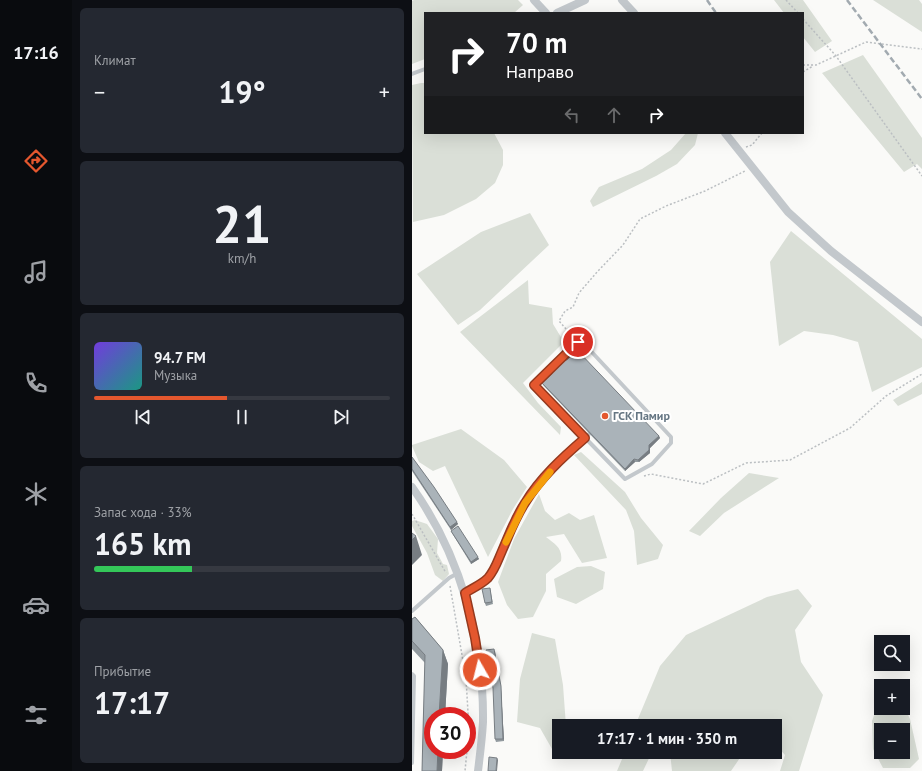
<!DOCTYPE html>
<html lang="ru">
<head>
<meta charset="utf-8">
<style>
  body { margin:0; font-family:"PT Sans",sans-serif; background:#242831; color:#f1f3f6; height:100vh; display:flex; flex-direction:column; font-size:15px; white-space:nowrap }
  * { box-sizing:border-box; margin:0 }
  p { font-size:13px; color:#9ea1a6 }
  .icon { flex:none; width:22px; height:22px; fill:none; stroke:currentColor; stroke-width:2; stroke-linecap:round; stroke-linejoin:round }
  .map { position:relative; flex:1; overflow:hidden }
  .details { display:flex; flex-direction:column; gap:8px; padding:8px; background:#0d0f14; width:340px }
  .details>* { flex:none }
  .hud { position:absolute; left:12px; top:12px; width:380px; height:122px; border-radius:0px; box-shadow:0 4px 16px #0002; background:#202124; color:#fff; overflow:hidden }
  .controls { position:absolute; left:462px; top:635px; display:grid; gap:8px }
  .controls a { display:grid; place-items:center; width:36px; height:36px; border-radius:0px; background:#171b24; box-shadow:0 4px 16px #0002; font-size:20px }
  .speed { position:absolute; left:12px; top:707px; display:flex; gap:8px; font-size:20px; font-weight:700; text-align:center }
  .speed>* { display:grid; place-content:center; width:52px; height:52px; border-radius:50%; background:#171b24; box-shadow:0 4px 16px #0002; line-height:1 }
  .speed .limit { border:6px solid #d22; background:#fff; color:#111 }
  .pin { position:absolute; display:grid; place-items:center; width:34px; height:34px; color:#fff; margin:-17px; border:2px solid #fff; border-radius:50%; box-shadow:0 1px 4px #0007 }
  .me { position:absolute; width:44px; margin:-22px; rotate:352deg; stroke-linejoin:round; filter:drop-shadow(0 0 3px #0008) }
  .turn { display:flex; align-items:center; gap:14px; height:84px; padding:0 16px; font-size:18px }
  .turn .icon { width:52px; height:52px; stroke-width:2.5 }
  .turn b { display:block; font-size:28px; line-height:34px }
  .lanes { display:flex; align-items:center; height:38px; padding:0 16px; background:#0003; justify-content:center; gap:20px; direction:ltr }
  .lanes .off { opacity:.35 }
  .big { font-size:30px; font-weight:700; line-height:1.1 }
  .details .tile { flex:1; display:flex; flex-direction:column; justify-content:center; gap:6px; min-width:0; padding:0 14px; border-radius:6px; background:#242831 }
  .details .dial { align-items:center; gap:0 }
  .dial b { font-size:52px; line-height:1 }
  .song { display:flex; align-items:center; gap:12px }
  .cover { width:48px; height:48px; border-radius:6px; background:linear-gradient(135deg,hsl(260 70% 55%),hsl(170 70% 35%)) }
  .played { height:4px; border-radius:2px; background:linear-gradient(90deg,#e4572e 45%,#363941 45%) }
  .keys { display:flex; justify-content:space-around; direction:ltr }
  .heat { display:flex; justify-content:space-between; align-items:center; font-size:22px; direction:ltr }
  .charge { height:6px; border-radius:3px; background:linear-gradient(90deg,#34c759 33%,#363941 0) }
  .trip { position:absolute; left:140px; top:719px; width:230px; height:40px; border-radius:0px; background:#171b24; box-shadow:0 4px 16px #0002; font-weight:700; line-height:40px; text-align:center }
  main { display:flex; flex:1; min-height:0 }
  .tabs { display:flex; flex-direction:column; width:72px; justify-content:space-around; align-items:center; background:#090b0e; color:#9ea1a6 }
  .tabs .icon { width:28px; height:28px }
  .tabs .on { color:#e4572e }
  .tabs b { font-size:18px; color:#f1f3f6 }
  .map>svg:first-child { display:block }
  .green { fill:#dadfd7; fill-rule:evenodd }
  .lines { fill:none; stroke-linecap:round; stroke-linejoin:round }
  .path { stroke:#bbbfc2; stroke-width:1.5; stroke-dasharray:2 2; stroke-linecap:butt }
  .service { stroke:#c3c8cc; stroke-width:4 }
  .minor { stroke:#c3c8cc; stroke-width:8 }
  .rail { stroke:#a2aab0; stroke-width:2.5; stroke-dasharray:6 3; stroke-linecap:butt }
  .wall { fill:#929a9f }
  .shaded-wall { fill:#777d82 }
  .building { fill:#aab3b9; stroke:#777d82 }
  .route-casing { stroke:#94391e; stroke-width:10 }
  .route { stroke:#e4572e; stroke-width:7 }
  .slow { stroke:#f59e0b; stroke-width:7 }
  .poi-dot { fill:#e4572e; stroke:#fff; stroke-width:1.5 }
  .labels { text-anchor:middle; stroke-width:4; stroke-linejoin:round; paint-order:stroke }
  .poi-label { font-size:12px; font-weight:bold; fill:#657683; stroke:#fff; text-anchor:start }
</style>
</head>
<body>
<main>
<nav class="tabs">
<b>17:16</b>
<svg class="icon on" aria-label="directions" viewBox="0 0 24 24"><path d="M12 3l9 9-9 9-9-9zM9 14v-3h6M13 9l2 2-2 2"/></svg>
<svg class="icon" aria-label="music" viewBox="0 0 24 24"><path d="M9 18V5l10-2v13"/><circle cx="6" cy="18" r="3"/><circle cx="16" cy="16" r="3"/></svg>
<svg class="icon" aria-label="phone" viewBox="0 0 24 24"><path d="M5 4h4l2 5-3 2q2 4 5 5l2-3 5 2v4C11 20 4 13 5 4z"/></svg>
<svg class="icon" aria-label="climate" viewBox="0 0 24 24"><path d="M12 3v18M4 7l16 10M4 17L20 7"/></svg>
<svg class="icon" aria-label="car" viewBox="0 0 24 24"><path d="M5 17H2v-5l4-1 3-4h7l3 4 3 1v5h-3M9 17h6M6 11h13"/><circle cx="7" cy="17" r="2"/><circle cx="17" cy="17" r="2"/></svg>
<svg class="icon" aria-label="filters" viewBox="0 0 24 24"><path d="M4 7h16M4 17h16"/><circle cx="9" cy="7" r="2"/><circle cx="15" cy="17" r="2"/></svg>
</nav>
<section class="details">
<div class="tile"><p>Климат</p>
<div class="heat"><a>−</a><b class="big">19°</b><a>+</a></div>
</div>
<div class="tile dial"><b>21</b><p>km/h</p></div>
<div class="tile">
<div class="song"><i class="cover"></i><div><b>94.7 FM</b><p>Музыка</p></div></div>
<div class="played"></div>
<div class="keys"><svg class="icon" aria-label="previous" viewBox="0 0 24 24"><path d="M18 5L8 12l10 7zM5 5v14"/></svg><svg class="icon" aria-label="pause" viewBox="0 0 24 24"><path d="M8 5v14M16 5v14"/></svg><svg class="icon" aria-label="next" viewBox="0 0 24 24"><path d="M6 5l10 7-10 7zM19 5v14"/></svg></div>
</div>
<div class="tile"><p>Запас хода · 33%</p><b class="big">165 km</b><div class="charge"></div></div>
<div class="tile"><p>Прибытие</p><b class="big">17:17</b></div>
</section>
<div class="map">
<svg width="510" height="771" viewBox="0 0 510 771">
  <rect width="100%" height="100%" fill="#fafaf8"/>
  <path class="green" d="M2 0H106L111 5 102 13H13V59L0 64V1Z
    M362 0H391L420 41 403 52 391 37V13H372Z
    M461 0H507L510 4V32Z
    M451 55 510 138V169L505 164 492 172 410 73Z
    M9 83H13V133H82L91 150V165L83 183 64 199 32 215 1 222 0 85Z
    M274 133H286L283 145 265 164 244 176 181 207 178 201 187 187 230 169 259 150Z
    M118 213 137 245 68 310 46 325 5 274 69 232Z
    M379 231 510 339V367L460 392 446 342 421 335 392 331 367 346 358 262Z
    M116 280 117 304 140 308 141 324 152 342 111 383 126 403 149 427 148 435 48 332Z
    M510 382V394L486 406 481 400Z
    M49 429 92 460 115 487 101 509 76 557 33 466 21 471 7 462 0 446V445Z
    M169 452 213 492 229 518 251 545 246 559 225 565 222 531 214 510 162 455Z
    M337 473 367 478 312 513 288 536 277 531 309 498Z
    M127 494 133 511 143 520 157 513 168 520 182 515 195 558 170 563 152 534 134 537C143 544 151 548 149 561L134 574V591L121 617 106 619 95 605 86 582 102 539Z
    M3 520 15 524 26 539 25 553 31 564 35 565 37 574 31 581 23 575 15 553 0 526V521Z
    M179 566 193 572 191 589 164 604 145 597 142 579 165 567Z
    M386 589 400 606 383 630 389 662 411 695 387 771H368L373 755 363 744V726H254V723L252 726H223L248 666 274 635 355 597Z
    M120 633 143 639 151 685 154 726H147V752L144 756 128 728 105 722 108 679Z
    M469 697V708H491V704L498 719 507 759 498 768H471L461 749 460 721ZM469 730H491V752H469Z
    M213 752H240L231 771H205Z
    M258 752H332L319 771H260Z"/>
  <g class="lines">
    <path class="path" d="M374 0 386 13
      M391 19 424 56 510 176
      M391 65H404L454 42 510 49
      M391 72 401 66
      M334 147 340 145 350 133
      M162 338 147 321 153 311 161 307 167 293 185 272 211 245 228 219 254 206 293 191 333 171
      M232 476 239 474 291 484 334 463 378 460 438 428 474 396 510 374
      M0 514 34 573
      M38 586 54 678 57 730 53 771"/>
    <path class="service" d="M0 74 13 69
      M166 342 176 348 259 437V443L240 464 213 479 122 385Z
      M53 593 71 583 77 577 82 570 102 523 113 503 133 477 157 452 177 434
      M0 611 37 578 46 573
      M0 674 2 676 0 763"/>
    <path class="minor" d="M122 0 134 13
      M210 0 222 13
      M145 13 173 0
      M313 133 376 212 419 251 510 322
      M0 487C48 554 72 640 71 722 70 739 68 755 66 771"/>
    <path class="rail" d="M295 0 304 13
      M435 0 510 99"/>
  </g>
  <path class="wall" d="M130 383 247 436 248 438 238 448V453L227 462H223L213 471 131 385Z
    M0 457 46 524 39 530 0 471Z
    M39 531 67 559 59 564 40 533Z
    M78 588 81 604 74 606 73 603Z
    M3 617 31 650 36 664 33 716H21V750H31L30 771H10L13 663 0 649V619Z
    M83 651 89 689 92 741 84 742 83 739Z"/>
  <path class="shaded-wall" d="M247 436 248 438 238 448V453L227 462 226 460 237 445Z
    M222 459 223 462 213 471V469Z
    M45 522 46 524 39 530 38 527Z
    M4 536 10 555 0 565V540Z
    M66 557 67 559 59 564V562Z
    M82 649 89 689 92 741 91 739Z
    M31 650 36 664 33 716H27Z
    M26 750H31L30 771H25Z
    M85 758 86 760 85 771H84Z"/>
  <path class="building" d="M165 350 247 436 237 445V450L226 460 222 459 213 469 130 383 140 374V370L150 360H155Z
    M0 457 22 487 45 522 38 527 0 469Z
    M46 526 66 557 59 562 39 531Z
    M0 533 4 536 0 540Z
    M78 588 80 602 73 603 70 589Z
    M3 617 31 650 27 716H21V750H26L25 771H10L13 655 0 641V619Z
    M82 649 89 686 91 739H83L81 688 74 650Z
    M77 757 85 758 84 771H76Z"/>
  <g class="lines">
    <g class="route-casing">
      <path id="route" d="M68 670 63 638 53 593C61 588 70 584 76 578 83 570 86 560 90 551 97 535 103 518 113 503 128 478 151 457 173 438L122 385 166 342"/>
    </g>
    <use href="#route" class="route"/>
    <path class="slow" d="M94 542 113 503 138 472"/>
  </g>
  <circle class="poi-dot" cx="193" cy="416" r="4"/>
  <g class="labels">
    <g class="poi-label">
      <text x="201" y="420">ГСК Памир</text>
    </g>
  </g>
</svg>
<div class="controls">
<a><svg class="icon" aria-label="search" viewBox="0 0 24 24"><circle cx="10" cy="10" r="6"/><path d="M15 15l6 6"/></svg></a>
<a>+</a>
<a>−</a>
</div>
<div class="speed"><div class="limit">30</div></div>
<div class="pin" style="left:166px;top:342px;background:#d93025"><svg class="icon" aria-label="arrive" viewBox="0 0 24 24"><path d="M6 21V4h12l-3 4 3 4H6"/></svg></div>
<svg class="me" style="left:68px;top:670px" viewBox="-20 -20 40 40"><circle r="17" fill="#e4572e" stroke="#fff" stroke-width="3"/><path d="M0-11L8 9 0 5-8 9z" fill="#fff"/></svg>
<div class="trip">17:17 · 1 мин · 350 m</div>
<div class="hud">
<div class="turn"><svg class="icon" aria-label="right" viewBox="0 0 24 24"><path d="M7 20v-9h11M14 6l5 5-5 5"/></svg><div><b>70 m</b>Направо</div></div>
<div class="lanes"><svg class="icon off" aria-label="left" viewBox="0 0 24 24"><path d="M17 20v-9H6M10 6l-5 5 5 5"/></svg><svg class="icon off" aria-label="ahead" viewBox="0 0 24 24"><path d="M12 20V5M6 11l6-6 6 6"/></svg><svg class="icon" aria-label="right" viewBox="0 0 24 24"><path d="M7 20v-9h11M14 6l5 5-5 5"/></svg></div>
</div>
</div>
</main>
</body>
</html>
